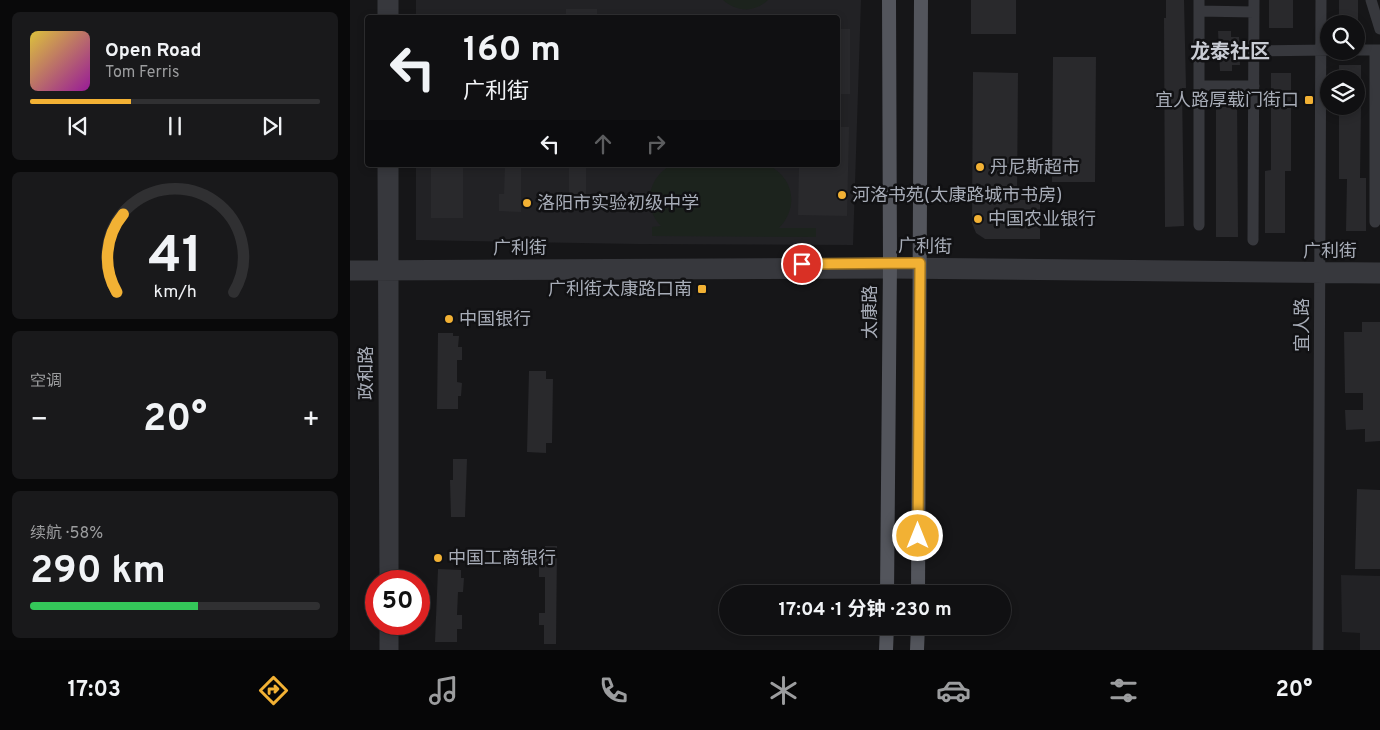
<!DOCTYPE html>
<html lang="zh">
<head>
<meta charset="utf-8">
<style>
  body { margin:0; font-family:Overpass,"Noto Sans SC",sans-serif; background:#19191b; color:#f1f3f6; height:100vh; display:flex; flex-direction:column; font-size:19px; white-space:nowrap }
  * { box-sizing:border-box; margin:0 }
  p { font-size:16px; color:#9c9d9f }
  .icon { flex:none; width:28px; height:28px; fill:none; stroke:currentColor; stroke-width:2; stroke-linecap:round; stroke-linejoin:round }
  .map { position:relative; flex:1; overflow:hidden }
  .details { display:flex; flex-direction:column; gap:12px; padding:12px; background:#09090a; width:350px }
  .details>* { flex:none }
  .hud { position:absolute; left:15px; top:15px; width:475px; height:152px; border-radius:5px; box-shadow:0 2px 8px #0003,0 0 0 1px #303032; background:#101012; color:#f1f3f6; overflow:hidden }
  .fabs { position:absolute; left:970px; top:15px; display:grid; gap:10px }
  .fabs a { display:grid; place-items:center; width:45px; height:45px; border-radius:50%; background:#101012; box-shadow:0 2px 8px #0003,0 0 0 1px #303032; font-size:25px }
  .speed { position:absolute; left:15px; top:570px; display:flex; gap:10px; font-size:25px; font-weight:700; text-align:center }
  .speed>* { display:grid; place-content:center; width:65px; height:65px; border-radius:50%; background:#101012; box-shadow:0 2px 8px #0003,0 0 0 1px #303032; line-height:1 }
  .speed .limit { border:8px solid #d22; background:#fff; color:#111 }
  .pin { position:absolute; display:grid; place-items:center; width:42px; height:42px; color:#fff; margin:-21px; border:2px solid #fff; border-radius:50%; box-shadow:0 1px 5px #0007 }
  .me { position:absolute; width:55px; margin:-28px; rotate:0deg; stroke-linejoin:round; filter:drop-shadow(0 0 4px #0008) }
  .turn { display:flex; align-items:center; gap:18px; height:105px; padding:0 15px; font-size:22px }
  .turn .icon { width:65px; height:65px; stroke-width:2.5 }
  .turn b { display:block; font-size:35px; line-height:42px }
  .lanes { display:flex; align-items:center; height:48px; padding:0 15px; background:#0003; justify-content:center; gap:25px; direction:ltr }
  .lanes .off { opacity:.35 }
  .big { font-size:38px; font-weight:700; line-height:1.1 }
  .details .card { flex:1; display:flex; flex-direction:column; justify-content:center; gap:8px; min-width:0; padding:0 18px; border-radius:8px; background:#19191b }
  .details .dial { align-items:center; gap:0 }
  .dial svg { height:130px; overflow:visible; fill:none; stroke:#303032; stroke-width:7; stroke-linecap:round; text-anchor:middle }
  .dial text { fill:#f1f3f6; stroke:none }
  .song { display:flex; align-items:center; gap:15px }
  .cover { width:60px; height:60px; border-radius:8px; background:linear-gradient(135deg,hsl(50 70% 55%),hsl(300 70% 35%)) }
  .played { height:5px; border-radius:2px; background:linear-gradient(90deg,#f2b134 35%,#303032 35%) }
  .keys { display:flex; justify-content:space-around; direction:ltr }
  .heat { display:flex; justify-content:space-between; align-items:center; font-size:28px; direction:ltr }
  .charge { height:8px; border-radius:4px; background:linear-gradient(90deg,#34c759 58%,#303032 0) }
  .trip { position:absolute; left:369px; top:585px; width:292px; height:50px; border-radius:25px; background:#101012; box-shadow:0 2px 8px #0003,0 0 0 1px #303032; font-weight:700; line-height:50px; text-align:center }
  .dock { display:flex; height:80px; justify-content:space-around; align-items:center; background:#060607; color:#9c9d9f }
  .dock .icon { width:35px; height:35px }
  .dock .selected { color:#f2b134 }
  .dock b { font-size:22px; color:#f1f3f6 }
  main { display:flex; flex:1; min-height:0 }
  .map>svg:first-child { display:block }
  .built { fill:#222225 }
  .green { fill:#1c231d }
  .building { fill:#29292c }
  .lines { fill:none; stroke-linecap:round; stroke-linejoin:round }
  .minor { stroke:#37383d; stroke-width:11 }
  .major { stroke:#53555c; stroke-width:14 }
  .route-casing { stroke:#9d7322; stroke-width:12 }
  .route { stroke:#f2b134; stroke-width:9 }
  .poi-dot { fill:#f2b134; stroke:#111113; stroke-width:2 }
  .labels { text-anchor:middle; stroke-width:5; stroke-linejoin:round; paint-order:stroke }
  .poi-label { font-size:18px; fill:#a8adb8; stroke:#111113; text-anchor:start }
  .street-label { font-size:18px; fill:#a8adb8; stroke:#111113 }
  .quarter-label { font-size:20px; font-weight:bold; fill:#c9ccd4; stroke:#111113 }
</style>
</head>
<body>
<main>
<section class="details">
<div class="card">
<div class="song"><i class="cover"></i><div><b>Open Road</b><p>Tom Ferris</p></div></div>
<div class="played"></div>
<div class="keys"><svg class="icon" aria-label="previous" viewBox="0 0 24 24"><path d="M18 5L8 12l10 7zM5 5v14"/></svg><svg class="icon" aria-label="pause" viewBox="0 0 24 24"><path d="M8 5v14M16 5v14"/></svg><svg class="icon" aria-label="next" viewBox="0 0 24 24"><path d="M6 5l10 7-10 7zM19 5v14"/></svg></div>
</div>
<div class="card dial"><svg viewBox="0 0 100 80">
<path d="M14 69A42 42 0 1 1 86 69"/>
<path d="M14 69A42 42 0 0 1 18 21" stroke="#f2b134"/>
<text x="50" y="56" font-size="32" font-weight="700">41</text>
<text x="50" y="72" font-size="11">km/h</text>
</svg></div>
<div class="card"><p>空调</p>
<div class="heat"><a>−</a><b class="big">20°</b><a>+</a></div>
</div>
<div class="card"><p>续航 · 58%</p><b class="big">290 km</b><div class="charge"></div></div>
</section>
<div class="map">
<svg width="1030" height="650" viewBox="0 0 1030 650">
  <rect width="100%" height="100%" fill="#161618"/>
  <path class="built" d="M66 0H511L503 245 288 244 66 240V165H488V18H66Z
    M991 575 1030 576V650H1010V633L992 632Z"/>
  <path class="green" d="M373 0H418C404 13 387 12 373 0Z
    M321 165 420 166C445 180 448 208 429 228H466V237L302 236V227L311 226C292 207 298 178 321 165Z"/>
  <path class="building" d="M621 0H666V34H621Z
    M816 0H834L836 88H832L834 226 815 227 814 18H816Z
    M919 0H943V28H919Z
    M989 0H1008V24H989Z
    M216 9H247V18H216Z
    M488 29H500V94H488Z
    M868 31H881V37H889L890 65H882V71H870Z
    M703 57H746L745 182H702Z
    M989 65H1011V79H989Z
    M623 72 668 73 667 200H690V239H635L626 233 622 223Z
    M921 73H941V171H935V233H915V171L921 170Z
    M866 95H887L888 237H866Z
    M989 106H1011L1010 178H1016V231H996L997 179H989Z
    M488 127H499L497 216 448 215 449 165H488Z
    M81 165H113V218H81Z
    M155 165H171V212L149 211V194H154Z
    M219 165H236V211H213V193H219Z
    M1012 322H1030V441L1015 442V429L996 430 995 410H1013V393H995L994 332H1012Z
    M88 333H103V336H109L108 347H112V360H107V382L112 383 111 396H108V409H87Z
    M179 371H196V379H203L202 443H196V453L177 452Z
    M103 459H117L115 517H101L100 480H103Z
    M1007 489 1030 490V569H1005Z
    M195 546H207L206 644H194V625H189V613H195V577H189V564H195Z
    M88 569 111 570V578H114L113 592H108L107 615H112V629H107V642H85Z"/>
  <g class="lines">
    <path class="minor" d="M33 0V18
      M1021 0 1030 29
      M849 11 904 12
      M43 18V0
      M1006 50H1030
      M1025 50V222
      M904 51 979 50
      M849 86H904
      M33 165 35 581
      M43 165V581
      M849 225V0
      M903 240 904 0
      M0 266 540 263 1030 268
      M0 275 540 273 1030 278
      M35 624V650
      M43 624V650
      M968 650 971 0"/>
    <path class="major" d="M537 594 540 263 539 0
      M568 594 571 0
      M536 650 537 626
      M567 650 568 626"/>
  </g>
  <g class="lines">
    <g class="route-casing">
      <path id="route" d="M452 264 570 263 568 536"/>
    </g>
    <use href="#route" class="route"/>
  </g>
  <g class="poi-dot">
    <rect x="954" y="95" width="10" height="10" rx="2.5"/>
    <circle cx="630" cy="167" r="5"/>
    <circle cx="492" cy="195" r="5"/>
    <circle cx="177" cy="203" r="5"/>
    <circle cx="628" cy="219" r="5"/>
    <rect x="347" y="284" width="10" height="10" rx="2.5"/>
    <circle cx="99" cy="319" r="5"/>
    <circle cx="88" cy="558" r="5"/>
  </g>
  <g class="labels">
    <g class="poi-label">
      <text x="949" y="106" text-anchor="end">宜人路厚载门街口</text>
      <text x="640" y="173">丹尼斯超市</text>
      <text x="502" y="201">河洛书苑(太康路城市书房)</text>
      <text x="187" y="209">洛阳市实验初级中学</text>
      <text x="638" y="225">中国农业银行</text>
      <text x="342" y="295" text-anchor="end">广利街太康路口南</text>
      <text x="109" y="325">中国银行</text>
      <text x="98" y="564">中国工商银行</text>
    </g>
    <g class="street-label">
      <text transform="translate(575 246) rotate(1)" y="6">广利街</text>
      <text x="170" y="254">广利街</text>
      <text x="980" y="257">广利街</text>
      <text transform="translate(520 312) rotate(-90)" y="6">太康路</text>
      <text transform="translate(952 325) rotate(-90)" y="6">宜人路</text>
      <text transform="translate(16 373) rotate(-90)" y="6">政和路</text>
    </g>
    <g class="quarter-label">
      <text x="880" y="58">龙泰社区</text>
    </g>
  </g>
</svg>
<div class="fabs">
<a><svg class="icon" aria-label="search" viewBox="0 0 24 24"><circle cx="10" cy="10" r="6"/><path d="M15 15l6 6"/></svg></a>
<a><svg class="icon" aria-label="layers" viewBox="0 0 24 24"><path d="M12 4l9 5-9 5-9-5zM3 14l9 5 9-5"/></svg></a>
</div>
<div class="speed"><div class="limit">50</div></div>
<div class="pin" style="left:452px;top:264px;background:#d93025"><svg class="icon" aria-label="arrive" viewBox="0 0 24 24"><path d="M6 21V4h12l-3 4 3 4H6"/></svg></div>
<svg class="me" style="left:568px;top:536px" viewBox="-20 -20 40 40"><circle r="17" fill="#f2b134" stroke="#fff" stroke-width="3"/><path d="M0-11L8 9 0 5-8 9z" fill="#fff"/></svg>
<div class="trip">17:04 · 1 分钟 · 230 m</div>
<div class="hud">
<div class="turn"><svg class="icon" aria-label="left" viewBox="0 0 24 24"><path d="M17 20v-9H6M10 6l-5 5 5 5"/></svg><div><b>160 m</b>广利街</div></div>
<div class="lanes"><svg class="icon" aria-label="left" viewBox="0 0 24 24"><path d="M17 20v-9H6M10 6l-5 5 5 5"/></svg><svg class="icon off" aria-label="ahead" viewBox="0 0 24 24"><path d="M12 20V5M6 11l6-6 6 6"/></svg><svg class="icon off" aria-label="right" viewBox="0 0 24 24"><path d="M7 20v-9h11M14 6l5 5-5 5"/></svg></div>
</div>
</div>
</main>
<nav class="dock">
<b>17:03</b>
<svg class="icon selected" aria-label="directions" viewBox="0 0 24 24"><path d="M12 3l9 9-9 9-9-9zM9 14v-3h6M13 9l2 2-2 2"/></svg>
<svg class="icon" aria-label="music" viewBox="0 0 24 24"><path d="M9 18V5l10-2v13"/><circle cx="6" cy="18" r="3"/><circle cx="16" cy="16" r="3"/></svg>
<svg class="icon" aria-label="phone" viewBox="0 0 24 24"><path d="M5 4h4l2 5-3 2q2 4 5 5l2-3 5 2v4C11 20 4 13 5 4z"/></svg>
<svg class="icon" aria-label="climate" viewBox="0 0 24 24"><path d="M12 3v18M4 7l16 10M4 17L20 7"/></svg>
<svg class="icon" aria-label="car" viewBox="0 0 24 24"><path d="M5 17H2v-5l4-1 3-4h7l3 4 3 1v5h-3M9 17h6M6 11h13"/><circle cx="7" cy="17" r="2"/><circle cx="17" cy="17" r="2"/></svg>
<svg class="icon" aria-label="filters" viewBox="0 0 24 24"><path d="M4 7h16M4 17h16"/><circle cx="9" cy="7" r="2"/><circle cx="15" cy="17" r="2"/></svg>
<b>20°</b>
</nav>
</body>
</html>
